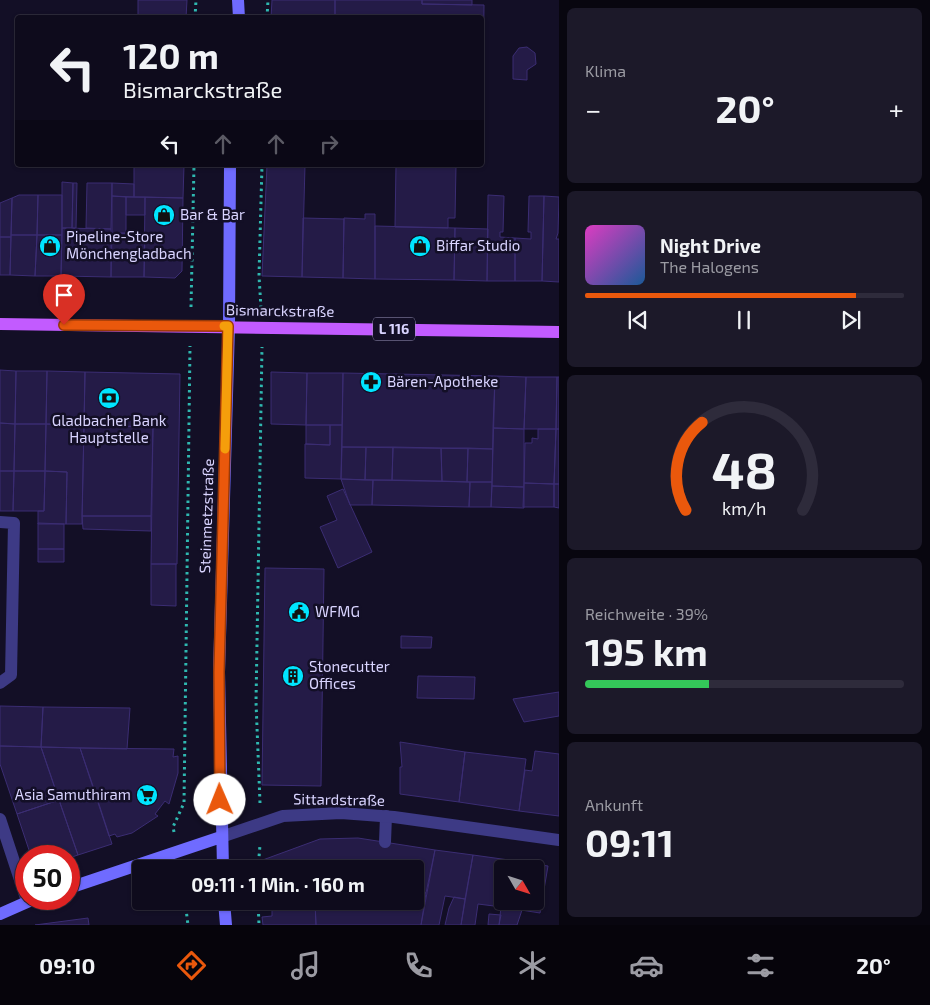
<!DOCTYPE html>
<html lang="de">
<head>
<meta charset="utf-8">
<style>
  body { margin:0; font-family:"Exo 2",sans-serif; background:#1c1929; color:#f1f3f6; height:100vh; display:flex; flex-direction:column; font-size:19px; white-space:nowrap }
  * { box-sizing:border-box; margin:0 }
  p { font-size:16px; color:#9b9ba3 }
  .icon { flex:none; width:28px; height:28px; fill:none; stroke:currentColor; stroke-width:2; stroke-linecap:round; stroke-linejoin:round }
  .map { position:relative; flex:1; overflow:hidden }
  .sheet { display:flex; flex-direction:column; gap:8px; padding:8px; background:#08060f; width:371px }
  .sheet>* { flex:none }
  .top-card { position:absolute; left:15px; top:15px; width:469px; height:152px; border-radius:5px; box-shadow:0 1px 4px #0004,0 0 0 1px #2e2b3b; background:#0e0b1c; color:#f1f3f6; overflow:hidden }
  .needle { width:32px; rotate:129deg }
  .controls { position:absolute; left:494px; top:860px; display:grid; gap:10px }
  .controls a { display:grid; place-items:center; width:50px; height:50px; border-radius:5px; background:#0e0b1c; box-shadow:0 1px 4px #0004,0 0 0 1px #2e2b3b; font-size:25px }
  .speed { position:absolute; left:15px; top:845px; display:flex; gap:10px; font-size:25px; font-weight:700; text-align:center }
  .speed>* { display:grid; place-content:center; width:65px; height:65px; border-radius:50%; background:#0e0b1c; box-shadow:0 1px 4px #0004,0 0 0 1px #2e2b3b; line-height:1 }
  .speed .limit { border:8px solid #d22; background:#fff; color:#111 }
  .pin { position:absolute; display:grid; place-items:center; width:42px; height:42px; color:#fff; margin:-51px -21px; border-radius:50% 50% 50% 0; rotate:-45deg; box-shadow:0 0 5px #0007 }
  .pin .icon { rotate:45deg }
  .me { position:absolute; width:55px; margin:-28px; rotate:359deg; stroke-linejoin:round; filter:drop-shadow(0 0 4px #0008) }
  .turn { display:flex; align-items:center; gap:18px; height:105px; padding:0 25px; font-size:22px }
  .turn .icon { width:65px; height:65px; stroke-width:2.5 }
  .turn b { display:block; font-size:35px; line-height:42px }
  .lanes { display:flex; align-items:center; height:48px; padding:0 25px; background:#0003; justify-content:center; gap:25px; direction:ltr }
  .lanes .off { opacity:.35 }
  .big { font-size:38px; font-weight:700; line-height:1.1 }
  .sheet .widget { flex:1; display:flex; flex-direction:column; justify-content:center; gap:8px; min-width:0; padding:0 18px; border-radius:8px; background:#1c1929 }
  .sheet .dial { align-items:center; gap:0 }
  .dial svg { height:130px; overflow:visible; fill:none; stroke:#2e2b3b; stroke-width:7; stroke-linecap:round; text-anchor:middle }
  .dial text { fill:#f1f3f6; stroke:none }
  .song { display:flex; align-items:center; gap:15px }
  .cover { width:60px; height:60px; border-radius:8px; background:linear-gradient(135deg,hsl(310 70% 55%),hsl(210 70% 35%)) }
  .played { height:5px; border-radius:2px; background:linear-gradient(90deg,#ea580c 85%,#2e2b3b 85%) }
  .keys { display:flex; justify-content:space-around; direction:ltr }
  .heat { display:flex; justify-content:space-between; align-items:center; font-size:28px; direction:ltr }
  .charge { height:8px; border-radius:4px; background:linear-gradient(90deg,#34c759 39%,#2e2b3b 0) }
  .trip { position:absolute; left:132px; top:860px; width:292px; height:50px; border-radius:5px; background:#0e0b1c; box-shadow:0 1px 4px #0004,0 0 0 1px #2e2b3b; font-weight:700; line-height:50px; text-align:center }
  .tab-bar { display:flex; height:80px; justify-content:space-around; align-items:center; background:#06040b; color:#9b9ba3 }
  .tab-bar .icon { width:35px; height:35px }
  .tab-bar .active { color:#ea580c }
  .tab-bar b { font-size:22px; color:#f1f3f6 }
  main { display:flex; flex:1; min-height:0 }
  .map>svg:first-child { display:block }
  .building { fill:#241b47; stroke:#3b2d73 }
  .lines { fill:none; stroke-linecap:round; stroke-linejoin:round }
  .path { stroke:#2fb8b0; stroke-width:3; stroke-dasharray:2.5 4; stroke-linecap:butt }
  .lane { stroke:#3d3a85; stroke-width:12 }
  .street { stroke:#3d3a85; stroke-width:12 }
  .secondary { stroke:#6f6bff; stroke-width:12 }
  .primary { stroke:#c25bff; stroke-width:12 }
  .route-casing { stroke:#983908; stroke-width:12 }
  .route { stroke:#ea580c; stroke-width:9 }
  .slow { stroke:#f59e0b; stroke-width:9 }
  .labels { text-anchor:middle; stroke-width:5; stroke-linejoin:round; paint-order:stroke }
  .shield { fill:#130f26; stroke:#9e99be; stroke-width:1 }
  .shield-label { font-size:14px; font-weight:bold; fill:#d9d4ff }
  .poi-label { font-size:15px; fill:#d9d4ff; stroke:#130f26; text-anchor:start }
  .street-label { font-size:15px; fill:#d9d4ff; stroke:#130f26 }
</style>
</head>
<body>
<main>
<div class="map">
<svg width="559" height="925" viewBox="0 0 559 925">
  <rect width="100%" height="100%" fill="#130f26"/>
  <path class="building" d="M138 0H187L186 18H138Z
    M272 0H335V18H271Z
    M335 0H422V4L484 5 483 97 481 18H335Z
    M422 0H472V5L422 4Z
    M527 47 535 53 536 64 527 70V80L513 79V56L519 48Z
    M134 165H184L183 198 134 197Z
    M267 165H305L302 277 262 276Z
    M396 165H456L455 218H448V228L395 227Z
    M62 182 73 183 72 228H62Z
    M73 183H77L76 228H72Z
    M87 183H112L111 229 86 228Z
    M112 183 134 184V197L112 196Z
    M19 195H38L37 235H11L12 198Z
    M38 195H62V235H37Z
    M488 195 504 196 503 232H500V237L515 238V281H487Z
    M112 196 126 197V233H112Z
    M529 196H544L542 281H515V238L531 239V232H528Z
    M544 196 559 197 558 233 556 239H559V282L542 281Z
    M126 197H145V215H126Z
    M145 197 183 198 182 271 175 278 144 277Z
    M12 198 11 237H0V203Z
    M365 214H375V279L343 278 344 218 365 219Z
    M303 218 344 219 343 278 302 277Z
    M375 226 455 228 454 280 375 279Z
    M62 228 111 229V277L61 276Z
    M455 228 488 229 487 281 454 280Z
    M112 233 145 234 144 277H111Z
    M11 235H37L35 276 10 275Z
    M37 235H62L61 276H35Z
    M0 237H11L10 275H0Z
    M0 370 16 371 15 424 0 423Z
    M16 371H47L46 424H15Z
    M47 371 85 372 84 425 46 424Z
    M85 372 180 374 177 564H151L153 427 84 425Z
    M271 372 307 373 306 425 271 424Z
    M307 373H343L342 425H306Z
    M343 373 495 376 493 449 342 447Z
    M495 376 526 377 524 429 493 428Z
    M526 377H557L556 429H524Z
    M557 377H559V429H556Z
    M0 423 15 424 14 471H0Z
    M15 424H46L45 471H14Z
    M46 424 84 425 82 524H66L67 472 45 471Z
    M84 425 153 427 151 516H82Z
    M306 425H330V445L306 444Z
    M330 425H342L341 479 305 478V444L330 445Z
    M493 428 524 429V487L492 486Z
    M538 429H556L554 484 524 483 525 443H532V438L538 439Z
    M556 429H559V484H554Z
    M342 447H366L365 480 341 479Z
    M366 447H393L392 480H365Z
    M393 447 441 448 442 481 392 480Z
    M441 448H468L467 482 442 481Z
    M468 448 493 449 492 482H467Z
    M0 471H14L13 511H0Z
    M14 471H45L44 511H13Z
    M45 471 67 472 66 524H38V511H44Z
    M341 479 373 480 372 505H350Z
    M373 480 470 482 469 507 372 505Z
    M470 482H492L491 507H469Z
    M524 483 554 484V507H523Z
    M554 484H559V508L554 507Z
    M492 486 524 487V508L491 507Z
    M343 489 372 552 338 568 320 527 337 520 327 496Z
    M82 516H151V531L83 529Z
    M38 523 64 524V549H38Z
    M38 549H64V562H38Z
    M151 564H176V606L151 605Z
    M265 568 324 569 321 786 262 785Z
    M401 636 432 637 431 648H401Z
    M418 676 475 677 474 699 417 698Z
    M559 692V716L524 722 513 699Z
    M0 706 43 707 41 747 0 746Z
    M43 707 130 708 127 749 41 747Z
    M400 742 465 752 459 802 400 794V767H402Z
    M0 746 41 747 59 800 17 814 0 764Z
    M41 747 80 748 94 789 59 800Z
    M80 748 174 749 173 757 178 756V773L169 804 165 801 155 814 158 816 132 833 117 837 115 834 109 836Z
    M535 751 559 754V816L519 811 525 770 532 771Z
    M465 752 526 759 519 811 459 802Z
    M94 789 112 844 78 855 59 800Z
    M59 800 78 855 69 858V856H31L17 814Z
    M358 838 435 850 426 893 416 892V869H260V861L320 839Z
    M435 850 473 855 465 899 445 896 439 925H421Z
    M473 855 509 860 508 869H502V907L478 904 475 925H461Z
    M509 860 548 866 540 913 502 907 503 901H535V869H508Z
    M416 892 426 893 421 925H316L315 902 311 901H360L405 909 406 901H416Z
    M454 897 465 899 461 925H445L449 908Z
    M272 901 315 902 316 925H263L262 917 272 916Z
    M360 901H406L405 909Z
    M501 907 522 910 517 925H499Z
    M489 914 501 915 499 925H488Z
    M88 918 89 925H35Z"/>
  <g class="lines">
    <path class="path" d="M195 18 196 0
      M267 18 268 0
      M191 307 194 165
      M261 308 259 276 262 165
      M260 803 256 702 262 347
      M174 832 173 827 184 803 190 346
      M258 869 260 845
      M185 901 188 925
      M258 901 259 925"/>
    <path class="lane" d="M385 842 386 816"/>
    <path class="street" d="M0 522 14 523 11 675 0 683
      M0 819 27 901
      M221 837 283 816 341 813 394 817 559 840"/>
    <path class="secondary" d="M238 0 239 18
      M223 869 219 672 229 326 230 165
      M69 888 221 837
      M224 901 226 925
      M0 914 34 899"/>
    <path class="primary" d="M0 324 559 332"/>
  </g>
  <g class="lines">
    <g class="route-casing">
      <path id="route" d="M64 325 228 326 219 672 220 800"/>
    </g>
    <use href="#route" class="route"/>
    <path class="slow" d="M224 326H228L225 449"/>
  </g>
  <defs>
    <g id="shop-disc" transform="scale(1.125)"><circle r="9.5" fill="#00e5ff" stroke="#130f26"/><path d="M-5-2.5h2.3a2.7 3.5 0 0 1 5.4 0H5L5.5 6h-11ZM-1.5-2.5h3a1.5 2.3 0 0 0-3 0Z" fill="#111"/></g>
    <g id="pharmacy-disc" transform="scale(1.125)"><circle r="9.5" fill="#00e5ff" stroke="#130f26"/><path d="M-2-6h4v4h4v4h-4v4h-4v-4h-4v-4h4Z" fill="#111"/></g>
    <g id="bank-disc" transform="scale(1.125)"><circle r="9.5" fill="#00e5ff" stroke="#130f26"/><path d="M-6-4H6V4H-6ZM0-2.3a2.3 2.3 0 1 0 0 4.6a2.3 2.3 0 1 0 0-4.6Z" fill="#111"/></g>
    <g id="civic-disc" transform="scale(1.125)"><circle r="9.5" fill="#00e5ff" stroke="#130f26"/><path d="M-.6-6.5H3V-4.5H.6V-3L4-1V1h2V6H-6V1h2V-1L-.6-3ZM-1.2 2.5V6h2.4V2.5Z" fill="#111"/></g>
    <g id="building-disc" transform="scale(1.125)"><circle r="9.5" fill="#00e5ff" stroke="#130f26"/><path d="M-4-6H4V6H1V3H-1V6H-4ZM-2.5-4.3h1.7v1.8h-1.7ZM.8-4.3h1.7v1.8H.8ZM-2.5-1h1.7V.8h-1.7ZM.8-1h1.7V.8H.8Z" fill="#111"/></g>
    <g id="supermarket-disc" transform="scale(1.125)"><circle r="9.5" fill="#00e5ff" stroke="#130f26"/><path d="M-6-5.5h2.5l.6 2H6L4.5 2H-2.5L-4.4-4H-6ZM-1.5 3.2a1.3 1.3 0 1 0 .1 0ZM3 3.2a1.3 1.3 0 1 0 .1 0Z" fill="#111"/></g>
  </defs>
  <g fill-rule="evenodd">
    <use href="#shop-disc" x="164" y="215"/>
    <use href="#shop-disc" x="50" y="246"/>
    <use href="#shop-disc" x="420" y="246"/>
    <use href="#pharmacy-disc" x="371" y="382"/>
    <use href="#bank-disc" x="109" y="398"/>
    <use href="#civic-disc" x="299" y="612"/>
    <use href="#building-disc" x="293" y="676"/>
    <use href="#supermarket-disc" x="147" y="795"/>
  </g>
  <g class="labels">
    <rect class="shield" x="373" y="317.5" width="42" height="23" rx="4"/>
    <g class="shield-label">
      <text x="394" y="334">L 116</text>
    </g>
    <g class="poi-label">
      <text x="180" y="220">Bar &amp; Bar</text>
      <text x="66" y="242">Pipeline-Store<tspan x="66" dy="17">Mönchengladbach</tspan></text>
      <text x="436" y="251">Biffar Studio</text>
      <text x="387" y="387">Bären-Apotheke</text>
      <text x="109" y="426" text-anchor="middle">Gladbacher Bank<tspan x="109" dy="17">Hauptstelle</tspan></text>
      <text x="315" y="617">WFMG</text>
      <text x="309" y="672">Stonecutter<tspan x="309" dy="17">Offices</tspan></text>
      <text x="131" y="800" text-anchor="end">Asia Samuthiram</text>
    </g>
    <g class="street-label">
      <text transform="translate(280 311) rotate(1)" y="5">Bismarckstraße</text>
      <text transform="translate(207 516) rotate(-88)" y="5">Steinmetzstraße</text>
      <text transform="translate(339 800) rotate(1)" y="5">Sittardstraße</text>
    </g>
  </g>
</svg>
<div class="controls">
<a><svg class="needle" viewBox="-14 -14 28 28"><path d="M0-13l5 13h-10z" fill="#e53935"/><path d="M0 13l5-13h-10z" fill="#9b9ba3"/></svg></a>
</div>
<div class="speed"><div class="limit">50</div></div>
<div class="pin" style="left:64px;top:325px;background:#d93025"><svg class="icon" aria-label="arrive" viewBox="0 0 24 24"><path d="M6 21V4h12l-3 4 3 4H6"/></svg></div>
<svg class="me" style="left:220px;top:800px" viewBox="-20 -20 40 40"><circle r="19" fill="#fff"/><path d="M0-13L10 11 0 6-10 11z" fill="#ea580c"/></svg>
<div class="trip">09:11 · 1 Min. · 160 m</div>
<div class="top-card">
<div class="turn"><svg class="icon" aria-label="left" viewBox="0 0 24 24"><path d="M17 20v-9H6M10 6l-5 5 5 5"/></svg><div><b>120 m</b>Bismarckstraße</div></div>
<div class="lanes"><svg class="icon" aria-label="left" viewBox="0 0 24 24"><path d="M17 20v-9H6M10 6l-5 5 5 5"/></svg><svg class="icon off" aria-label="ahead" viewBox="0 0 24 24"><path d="M12 20V5M6 11l6-6 6 6"/></svg><svg class="icon off" aria-label="ahead" viewBox="0 0 24 24"><path d="M12 20V5M6 11l6-6 6 6"/></svg><svg class="icon off" aria-label="right" viewBox="0 0 24 24"><path d="M7 20v-9h11M14 6l5 5-5 5"/></svg></div>
</div>
</div>
<section class="sheet">
<div class="widget"><p>Klima</p>
<div class="heat"><a>−</a><b class="big">20°</b><a>+</a></div>
</div>
<div class="widget">
<div class="song"><i class="cover"></i><div><b>Night Drive</b><p>The Halogens</p></div></div>
<div class="played"></div>
<div class="keys"><svg class="icon" aria-label="previous" viewBox="0 0 24 24"><path d="M18 5L8 12l10 7zM5 5v14"/></svg><svg class="icon" aria-label="pause" viewBox="0 0 24 24"><path d="M8 5v14M16 5v14"/></svg><svg class="icon" aria-label="next" viewBox="0 0 24 24"><path d="M6 5l10 7-10 7zM19 5v14"/></svg></div>
</div>
<div class="widget dial"><svg viewBox="0 0 100 80">
<path d="M14 69A42 42 0 1 1 86 69"/>
<path d="M14 69A42 42 0 0 1 24 15" stroke="#ea580c"/>
<text x="50" y="56" font-size="32" font-weight="700">48</text>
<text x="50" y="72" font-size="11">km/h</text>
</svg></div>
<div class="widget"><p>Reichweite · 39%</p><b class="big">195 km</b><div class="charge"></div></div>
<div class="widget"><p>Ankunft</p><b class="big">09:11</b></div>
</section>
</main>
<nav class="tab-bar">
<b>09:10</b>
<svg class="icon active" aria-label="directions" viewBox="0 0 24 24"><path d="M12 3l9 9-9 9-9-9zM9 14v-3h6M13 9l2 2-2 2"/></svg>
<svg class="icon" aria-label="music" viewBox="0 0 24 24"><path d="M9 18V5l10-2v13"/><circle cx="6" cy="18" r="3"/><circle cx="16" cy="16" r="3"/></svg>
<svg class="icon" aria-label="phone" viewBox="0 0 24 24"><path d="M5 4h4l2 5-3 2q2 4 5 5l2-3 5 2v4C11 20 4 13 5 4z"/></svg>
<svg class="icon" aria-label="climate" viewBox="0 0 24 24"><path d="M12 3v18M4 7l16 10M4 17L20 7"/></svg>
<svg class="icon" aria-label="car" viewBox="0 0 24 24"><path d="M5 17H2v-5l4-1 3-4h7l3 4 3 1v5h-3M9 17h6M6 11h13"/><circle cx="7" cy="17" r="2"/><circle cx="17" cy="17" r="2"/></svg>
<svg class="icon" aria-label="filters" viewBox="0 0 24 24"><path d="M4 7h16M4 17h16"/><circle cx="9" cy="7" r="2"/><circle cx="15" cy="17" r="2"/></svg>
<b>20°</b>
</nav>
</body>
</html>
